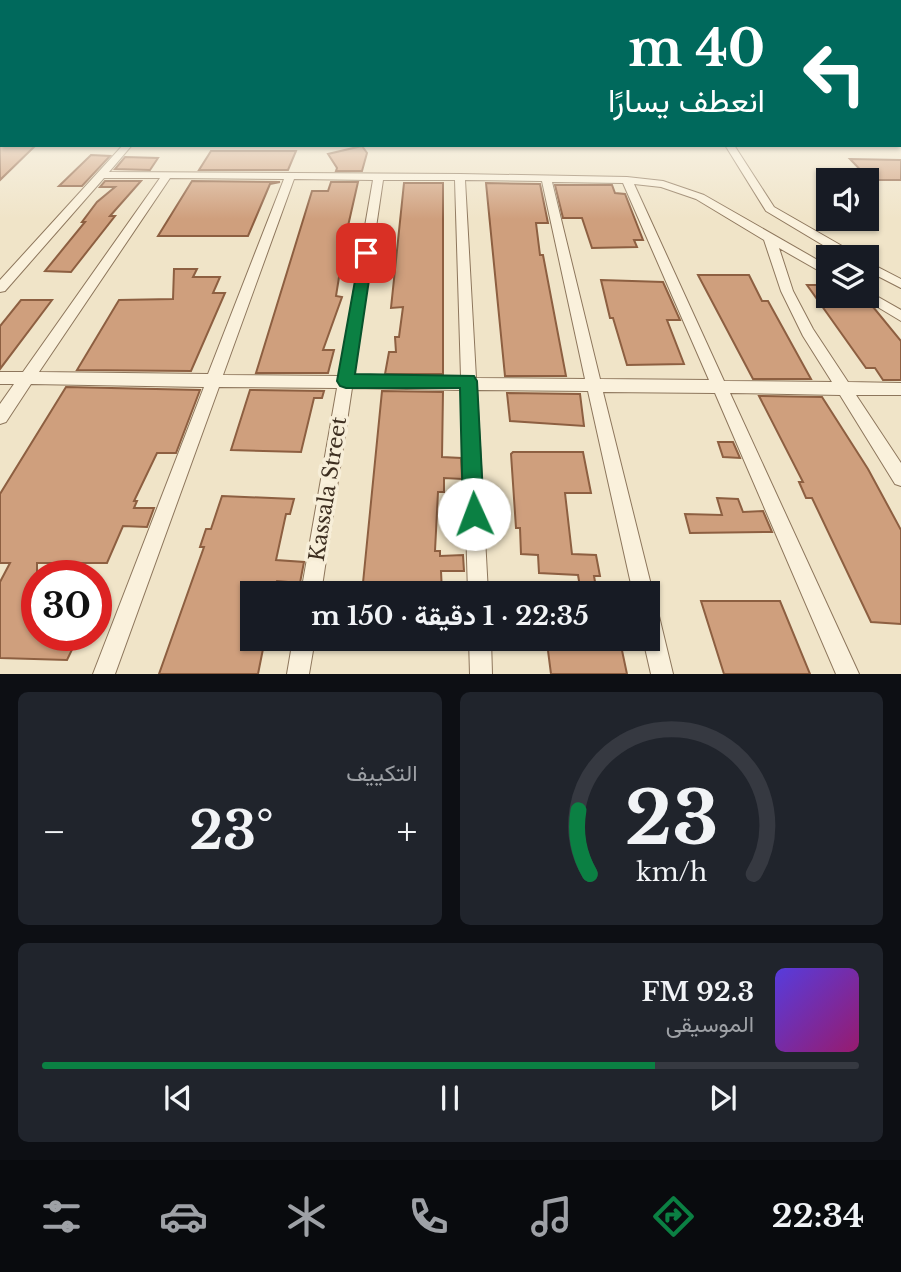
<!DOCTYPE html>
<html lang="ar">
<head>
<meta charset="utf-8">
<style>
  body { margin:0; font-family:"Libre Baskerville",Vazirmatn,serif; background:#20242c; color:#f1f3f6; direction:rtl; height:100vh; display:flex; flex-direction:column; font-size:26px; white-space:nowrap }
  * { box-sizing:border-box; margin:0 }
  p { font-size:23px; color:#9ea1a6 }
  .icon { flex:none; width:38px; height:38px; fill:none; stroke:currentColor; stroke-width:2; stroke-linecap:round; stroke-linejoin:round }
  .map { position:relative; height:674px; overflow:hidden; direction:ltr }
  .panel { display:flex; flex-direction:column; gap:18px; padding:18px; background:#0d0f14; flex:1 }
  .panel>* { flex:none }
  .guide { position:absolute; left:0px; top:0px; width:901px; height:147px; box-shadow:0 2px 5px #0004; direction:rtl; background:#00695c; color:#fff; overflow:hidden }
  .tools { position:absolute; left:816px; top:168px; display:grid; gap:14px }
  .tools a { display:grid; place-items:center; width:63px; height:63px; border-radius:0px; background:#171b24; box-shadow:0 2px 5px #0004; font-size:35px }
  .speed { position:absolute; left:21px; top:560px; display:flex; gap:14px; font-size:35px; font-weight:700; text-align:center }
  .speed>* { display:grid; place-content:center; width:91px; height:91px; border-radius:50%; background:#171b24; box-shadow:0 2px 5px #0004; line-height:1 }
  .speed .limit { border:10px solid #d22; background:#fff; color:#111 }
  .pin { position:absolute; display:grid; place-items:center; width:60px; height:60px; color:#fff; margin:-30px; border-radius:14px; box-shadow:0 4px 10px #0006 }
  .me { position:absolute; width:77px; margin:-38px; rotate:358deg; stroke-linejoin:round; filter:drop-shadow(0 0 5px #0008) }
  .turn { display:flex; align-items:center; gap:24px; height:147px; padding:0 21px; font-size:32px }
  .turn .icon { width:91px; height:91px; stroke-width:2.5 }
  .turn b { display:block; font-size:49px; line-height:60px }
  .big { font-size:52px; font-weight:700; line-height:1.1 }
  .panel .tile { flex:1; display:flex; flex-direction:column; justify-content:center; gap:10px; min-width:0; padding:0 24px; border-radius:10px; background:#20242c }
  .panel .dial { align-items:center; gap:0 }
  .dial svg { height:182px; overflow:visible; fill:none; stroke:#363941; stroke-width:7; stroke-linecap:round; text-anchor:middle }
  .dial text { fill:#f1f3f6; stroke:none }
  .song { display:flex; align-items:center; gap:21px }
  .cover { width:84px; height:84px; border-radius:10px; background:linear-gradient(135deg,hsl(250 70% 55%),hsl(320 70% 35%)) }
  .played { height:7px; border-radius:4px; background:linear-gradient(90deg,#0b8043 75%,#363941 75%) }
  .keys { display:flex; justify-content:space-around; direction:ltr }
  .heat { display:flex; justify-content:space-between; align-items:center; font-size:38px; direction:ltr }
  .panel .tiles { flex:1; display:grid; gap:18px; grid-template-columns:1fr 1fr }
  .tile:last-child { grid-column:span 2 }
  .trip { position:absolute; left:240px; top:581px; width:420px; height:70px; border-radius:0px; background:#171b24; box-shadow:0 2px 5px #0004; font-weight:700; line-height:70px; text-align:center; direction:rtl }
  .tabs { display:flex; height:112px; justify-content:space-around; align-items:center; background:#090b0e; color:#9ea1a6 }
  .tabs .icon { width:49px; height:49px }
  .tabs .current { color:#0b8043 }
  .tabs b { font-size:32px; color:#f1f3f6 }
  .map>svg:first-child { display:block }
  .building { fill:#cf9f7d; stroke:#8d5f41; stroke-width:2 }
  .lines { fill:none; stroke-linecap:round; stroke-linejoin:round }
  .minor-casing { stroke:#8d765c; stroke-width:2 }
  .minor { fill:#faf1dc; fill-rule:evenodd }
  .route { fill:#0b8043; stroke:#07532c; stroke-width:2 }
  .labels { text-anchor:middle; stroke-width:7; stroke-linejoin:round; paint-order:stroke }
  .street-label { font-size:21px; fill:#3d2e20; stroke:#f7eed8 }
</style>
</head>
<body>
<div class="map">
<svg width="901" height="674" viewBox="0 0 901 674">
  <rect width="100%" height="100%" fill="#f0e4c8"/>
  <path class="building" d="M0 145H36L0 180Z
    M362 146 367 153 362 171H336L337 168 328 154Z
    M211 151H296L288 170H199Z
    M91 155 110 156 82 186H59Z
    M125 157 158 158 150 170 115 169Z
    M850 159 901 160V180H870Z
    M105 181H141L110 216H115L71 272 45 271 85 222H82L97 202 115 187H100Z
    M192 181 280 182 270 184 248 236H158Z
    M331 182H358L338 270 340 271 336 296 342 297 323 350H334L328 373H256L312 191H328Z
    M404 183H443V374H385L389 352H396L395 337H399L403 307 391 308Z
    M486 183 540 184 548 223H536L540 255H543L566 376H505Z
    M555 185H612L615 193 625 194 643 240H634L637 247 592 248 582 218H563Z
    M174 269H197L193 277H220L213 293H225L191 371 77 370 119 300 173 299Z
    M698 275H749L762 301H768L811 379H753Z
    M601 280 663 282 680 320H667L684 364 627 365 613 318H610Z
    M807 285H828V296H859L860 299 874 308 901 341V380H883L875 368H866Z
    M21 300H52L0 369V326Z
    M66 387 200 390 176 453H157L134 501H137L134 508H154L147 527 123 526 107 563H37V635H79L67 660 0 658V582L10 563H0V494Z
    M250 390 324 391 322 398H314L301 452 231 450Z
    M382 391 443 392 442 457 461 458 462 479 444 478V492H438L435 551H440V556L463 555 464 571H441L442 593H362Z
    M507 393 580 394 584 426 510 421Z
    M759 396 822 397 868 469 901 530V624L871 622 812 498H806L799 482H803Z
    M718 442H733L740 458 723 457Z
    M513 452H583L591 493H565L572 554 596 555 600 576H594L597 593H581L578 575 539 573 538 555 521 554 520 528H516L511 454Z
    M222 496 294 499 290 514H286L276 560 304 562 300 583 277 581 274 590 252 589V639H265L258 674H159L204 547H200L206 529H211Z
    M717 498 738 499 743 512 763 511 772 532 690 533 685 514 722 515Z
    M701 601H780L810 674H724Z
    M620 641 627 674H551L547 643Z"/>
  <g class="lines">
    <g class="minor-casing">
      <path id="minor" d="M2 126V133L0 134V127Z
        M123 145H132L109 172 460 174 627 177 663 181 704 195 828 266V276L779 248 793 291 813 329 848 382 901 383V395H856L901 463V486L895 484 840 395 730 393 859 674H836L715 393 603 392 653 593 648 601V593H633L588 391 477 390 488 593H468L462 390 352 388 321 593H301L337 388 219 387 115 674H93L204 387 31 384 6 422 0 424V404L14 384H0V372H23L160 178H104L5 291 0 292V280ZM170 178 284 179 208 374 39 372ZM294 179 373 180 339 376 223 375ZM383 180H455L461 377 354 376ZM465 180 542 181 585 379 476 378ZM552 182 623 183 709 380 600 379ZM634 184 661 187 696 199 764 240 781 291 803 336 832 382 724 381Z
        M725 145H734L774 207 856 254 858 257H843L766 211Z
        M866 261 901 279V288L866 270Z
        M866 290 901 310V321L861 297 866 296Z
        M648 602 655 605 658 612 673 674H651L643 639H648Z
        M293 639H315L309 674H287Z
        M469 639H491L492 674H470Z"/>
    </g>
    <use href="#minor" class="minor"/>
  </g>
  <linearGradient id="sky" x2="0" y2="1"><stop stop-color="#8fbad6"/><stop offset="0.57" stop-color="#f8f3e6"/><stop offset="1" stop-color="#f8f3e6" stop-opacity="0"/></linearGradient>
  <rect width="901" height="219" fill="url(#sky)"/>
  <path class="route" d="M366 249 373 253 355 374 474 376 477 381 484 514 481 521 474 524 467 521 463 514 460 388H346L340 386 337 381 360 253Z"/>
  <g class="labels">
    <g class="street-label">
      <text transform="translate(328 489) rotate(-81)" y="7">Kassala Street</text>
    </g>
  </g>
</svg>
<div class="tools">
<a><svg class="icon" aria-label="sound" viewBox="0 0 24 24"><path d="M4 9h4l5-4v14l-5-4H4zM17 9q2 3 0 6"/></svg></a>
<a><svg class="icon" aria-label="layers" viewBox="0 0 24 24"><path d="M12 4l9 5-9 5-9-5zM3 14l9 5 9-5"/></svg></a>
</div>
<div class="speed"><div class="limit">30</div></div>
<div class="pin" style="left:366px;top:253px;background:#d93025"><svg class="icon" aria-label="arrive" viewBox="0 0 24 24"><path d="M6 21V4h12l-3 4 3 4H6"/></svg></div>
<svg class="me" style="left:474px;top:514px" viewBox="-20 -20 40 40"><circle r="19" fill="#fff"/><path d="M0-13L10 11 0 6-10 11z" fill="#0b8043"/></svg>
<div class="trip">22:35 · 1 دقيقة · 150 m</div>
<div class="guide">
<div class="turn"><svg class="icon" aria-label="left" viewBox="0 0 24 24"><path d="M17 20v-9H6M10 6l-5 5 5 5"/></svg><div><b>40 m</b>انعطف يسارًا</div></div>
</div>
</div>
<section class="panel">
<div class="tiles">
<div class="tile dial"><svg viewBox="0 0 100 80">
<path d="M14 69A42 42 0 1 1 86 69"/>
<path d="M14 69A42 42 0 0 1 9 41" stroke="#0b8043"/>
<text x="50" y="56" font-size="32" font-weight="700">23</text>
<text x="50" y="72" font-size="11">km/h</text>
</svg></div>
<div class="tile"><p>التكييف</p>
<div class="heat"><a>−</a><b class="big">23°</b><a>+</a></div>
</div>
<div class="tile">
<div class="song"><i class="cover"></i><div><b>92.3 FM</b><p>الموسيقى</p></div></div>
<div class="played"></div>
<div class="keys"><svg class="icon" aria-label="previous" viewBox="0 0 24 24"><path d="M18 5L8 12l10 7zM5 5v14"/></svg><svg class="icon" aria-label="pause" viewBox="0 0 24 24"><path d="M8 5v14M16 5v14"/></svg><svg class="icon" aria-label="next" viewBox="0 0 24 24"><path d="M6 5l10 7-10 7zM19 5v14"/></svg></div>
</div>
</div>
</section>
<nav class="tabs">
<b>22:34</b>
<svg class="icon current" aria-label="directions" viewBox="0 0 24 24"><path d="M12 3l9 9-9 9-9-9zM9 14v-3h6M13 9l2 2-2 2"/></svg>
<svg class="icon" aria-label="music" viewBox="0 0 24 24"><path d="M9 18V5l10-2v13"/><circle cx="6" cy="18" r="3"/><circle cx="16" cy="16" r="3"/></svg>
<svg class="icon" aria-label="phone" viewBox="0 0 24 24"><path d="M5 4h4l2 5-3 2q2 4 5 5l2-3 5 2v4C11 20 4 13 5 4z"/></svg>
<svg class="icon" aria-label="climate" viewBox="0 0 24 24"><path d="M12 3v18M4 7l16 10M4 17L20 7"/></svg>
<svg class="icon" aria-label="car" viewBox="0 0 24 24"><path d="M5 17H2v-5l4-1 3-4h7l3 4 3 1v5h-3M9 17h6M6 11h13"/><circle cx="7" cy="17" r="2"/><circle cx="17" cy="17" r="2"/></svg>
<svg class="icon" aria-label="filters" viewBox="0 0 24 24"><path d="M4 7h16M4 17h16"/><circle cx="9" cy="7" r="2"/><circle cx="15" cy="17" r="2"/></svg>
</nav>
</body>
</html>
